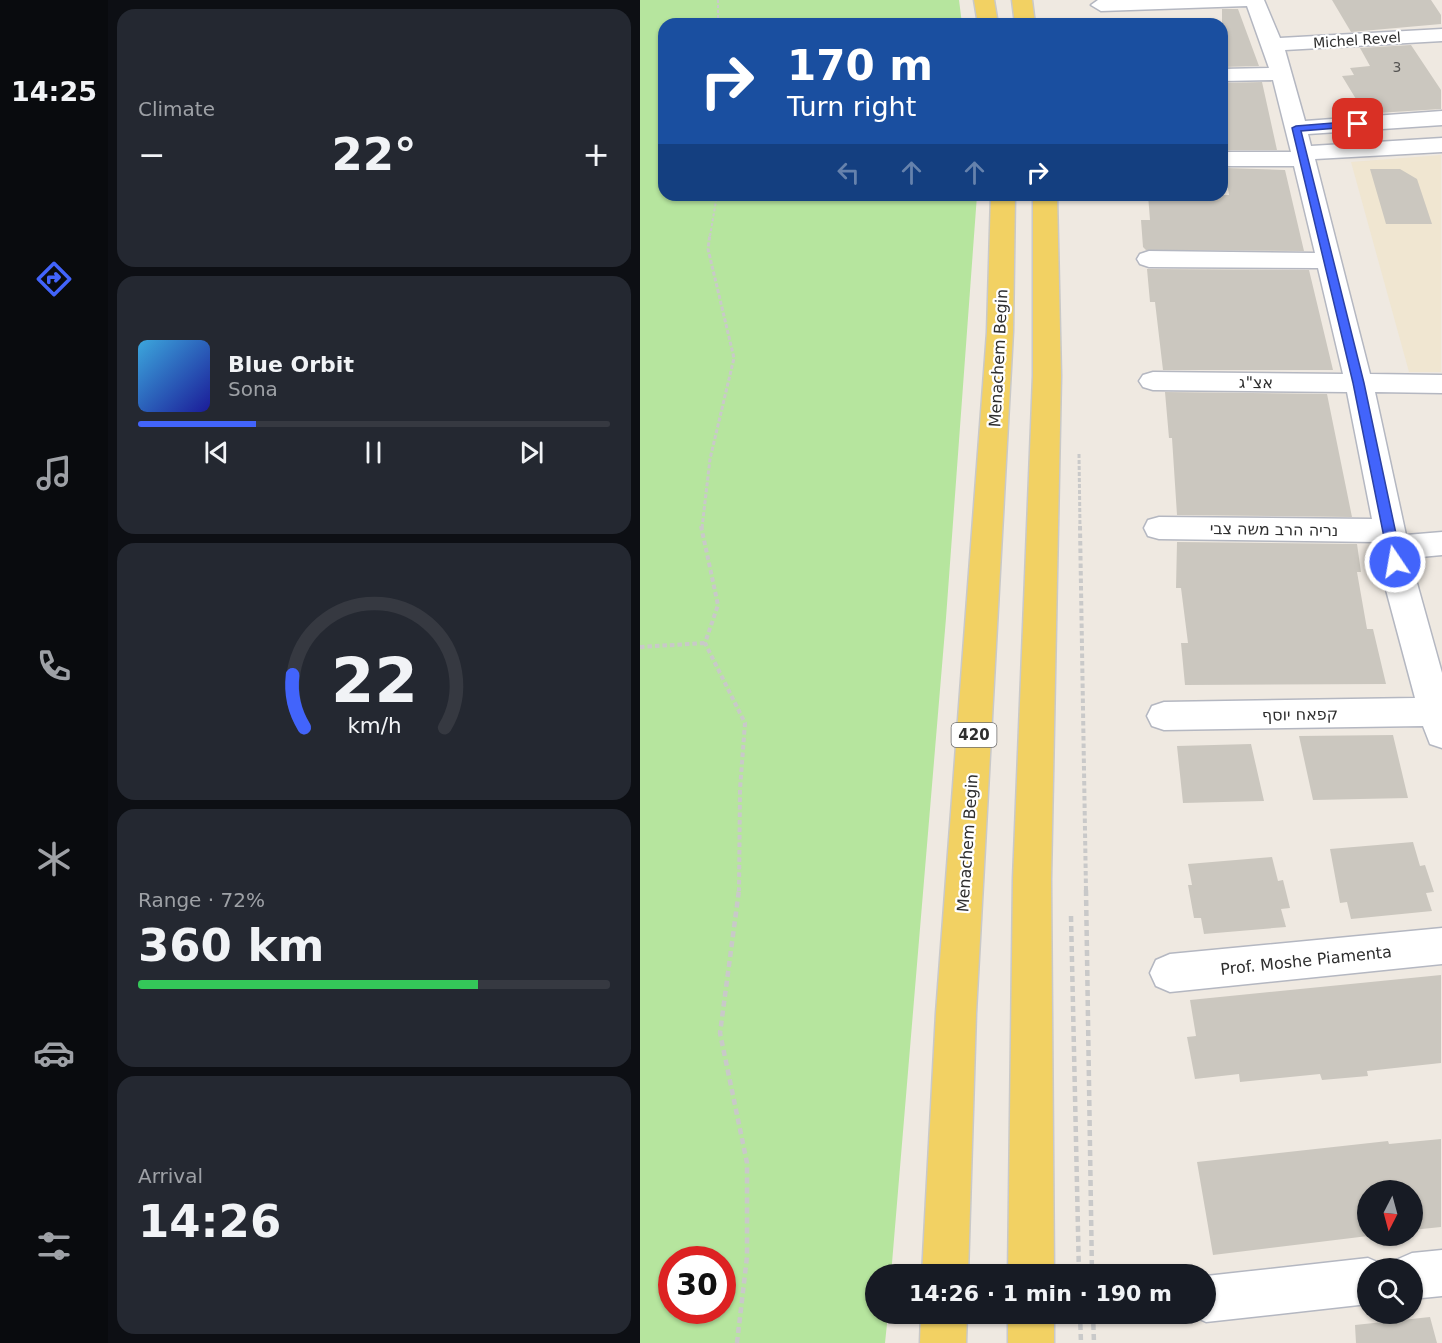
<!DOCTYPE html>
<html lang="en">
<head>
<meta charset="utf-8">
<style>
  body { margin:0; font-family:"DejaVu Sans","Noto Sans Hebrew",sans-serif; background:#242831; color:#f1f3f6; height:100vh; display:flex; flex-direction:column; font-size:22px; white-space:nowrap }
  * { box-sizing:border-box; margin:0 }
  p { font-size:20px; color:#9ea1a6 }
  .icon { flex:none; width:33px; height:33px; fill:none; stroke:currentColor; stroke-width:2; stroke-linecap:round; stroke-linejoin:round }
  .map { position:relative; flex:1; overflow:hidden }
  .side { display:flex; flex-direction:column; gap:9px; padding:9px; background:#0d0f14; width:532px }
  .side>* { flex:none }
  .guide { position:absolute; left:18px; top:18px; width:570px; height:183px; border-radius:18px; box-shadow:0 2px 4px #0004; background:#1a4fa0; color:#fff; overflow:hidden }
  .needle { width:39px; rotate:186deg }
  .fabs { position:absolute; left:717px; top:1180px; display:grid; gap:12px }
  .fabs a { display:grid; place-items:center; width:66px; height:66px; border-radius:50%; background:#171b24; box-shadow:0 2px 4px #0004; font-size:30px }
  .speed { position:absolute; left:18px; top:1246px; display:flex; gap:12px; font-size:30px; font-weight:700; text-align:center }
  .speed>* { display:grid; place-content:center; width:78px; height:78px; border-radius:50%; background:#171b24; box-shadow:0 2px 4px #0004; line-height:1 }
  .speed .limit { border:9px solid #d22; background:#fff; color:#111 }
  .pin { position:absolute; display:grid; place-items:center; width:51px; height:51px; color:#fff; margin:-26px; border-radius:12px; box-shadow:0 3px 9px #0006 }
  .me { position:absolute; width:66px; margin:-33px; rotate:348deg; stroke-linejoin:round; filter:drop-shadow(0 0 4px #0008) }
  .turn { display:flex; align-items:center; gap:21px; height:126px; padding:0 30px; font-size:27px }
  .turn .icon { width:78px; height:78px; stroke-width:2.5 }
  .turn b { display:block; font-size:42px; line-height:51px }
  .lanes { display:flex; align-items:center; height:57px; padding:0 30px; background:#0003; justify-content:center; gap:30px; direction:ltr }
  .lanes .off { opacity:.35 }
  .big { font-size:45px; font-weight:700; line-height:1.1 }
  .side .card { flex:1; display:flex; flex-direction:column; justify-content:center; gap:9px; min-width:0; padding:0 21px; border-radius:18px; background:#242831 }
  .side .dial { align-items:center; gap:0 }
  .dial svg { height:156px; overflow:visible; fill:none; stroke:#363941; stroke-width:7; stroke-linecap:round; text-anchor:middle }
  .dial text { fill:#f1f3f6; stroke:none }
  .song { display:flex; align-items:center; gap:18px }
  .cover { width:72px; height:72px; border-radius:9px; background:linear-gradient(135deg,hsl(200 70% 55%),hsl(240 70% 35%)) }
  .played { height:6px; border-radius:3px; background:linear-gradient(90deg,#4264fb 25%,#363941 25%) }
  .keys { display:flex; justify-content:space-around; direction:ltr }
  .heat { display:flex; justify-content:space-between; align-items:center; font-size:33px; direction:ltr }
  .charge { height:9px; border-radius:4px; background:linear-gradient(90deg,#34c759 72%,#363941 0) }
  .trip { position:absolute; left:225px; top:1264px; width:351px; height:60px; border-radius:30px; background:#171b24; box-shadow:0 2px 4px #0004; font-weight:700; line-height:60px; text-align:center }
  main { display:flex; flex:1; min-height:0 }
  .dock { display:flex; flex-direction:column; width:108px; justify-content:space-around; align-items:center; background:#090b0e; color:#9ea1a6 }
  .dock .icon { width:42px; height:42px }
  .dock .active { color:#4264fb }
  .dock b { font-size:27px; color:#f1f3f6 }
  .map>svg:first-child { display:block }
  .education { fill:#f0e6d1 }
  .green { fill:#b6e59e; fill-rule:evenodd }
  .building { fill:#cbc7bf }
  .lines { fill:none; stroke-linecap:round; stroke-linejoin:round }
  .minor-casing { stroke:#b4b7c1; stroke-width:3 }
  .major-casing { stroke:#c9c9c9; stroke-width:3 }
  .path-far3 { stroke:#c9c9c9; stroke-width:2; stroke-dasharray:3 2; stroke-linecap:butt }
  .path-far2 { stroke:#c9c9c9; stroke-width:3; stroke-dasharray:4 2; stroke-linecap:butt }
  .path-far1 { stroke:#c9c9c9; stroke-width:4; stroke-dasharray:4.5 3; stroke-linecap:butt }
  .path { stroke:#c9c9c9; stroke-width:4.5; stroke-dasharray:6 4; stroke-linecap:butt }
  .minor { fill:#fff; fill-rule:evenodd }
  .major { fill:#f2d163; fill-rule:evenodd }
  .route { fill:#4264fb; stroke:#2b41a3; stroke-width:1.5 }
  .labels { text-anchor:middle; stroke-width:4.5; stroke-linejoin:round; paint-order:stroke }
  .far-street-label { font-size:14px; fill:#2e2e2e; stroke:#fff }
  .number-label { font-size:14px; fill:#555452 }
  .shield { fill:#fff; stroke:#6d6d6d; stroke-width:1.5 }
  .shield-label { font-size:15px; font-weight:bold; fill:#2e2e2e }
  .street-label { font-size:16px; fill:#2e2e2e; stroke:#fff }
</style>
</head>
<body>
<main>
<nav class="dock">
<b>14:25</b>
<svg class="icon active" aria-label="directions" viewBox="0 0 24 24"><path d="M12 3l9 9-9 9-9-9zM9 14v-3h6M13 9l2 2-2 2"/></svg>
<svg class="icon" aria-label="music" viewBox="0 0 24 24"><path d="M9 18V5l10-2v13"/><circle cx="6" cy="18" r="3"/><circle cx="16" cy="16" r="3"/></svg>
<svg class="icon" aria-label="phone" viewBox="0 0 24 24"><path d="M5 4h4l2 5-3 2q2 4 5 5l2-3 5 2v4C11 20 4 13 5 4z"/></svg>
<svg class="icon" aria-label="climate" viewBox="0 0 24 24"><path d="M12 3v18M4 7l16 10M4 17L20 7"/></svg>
<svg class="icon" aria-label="car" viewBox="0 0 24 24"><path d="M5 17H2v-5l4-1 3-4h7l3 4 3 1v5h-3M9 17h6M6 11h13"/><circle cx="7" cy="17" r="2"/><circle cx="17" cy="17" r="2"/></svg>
<svg class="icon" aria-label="filters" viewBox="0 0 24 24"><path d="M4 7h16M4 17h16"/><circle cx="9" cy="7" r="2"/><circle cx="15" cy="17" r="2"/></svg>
</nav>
<section class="side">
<div class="card"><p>Climate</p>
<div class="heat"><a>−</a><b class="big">22°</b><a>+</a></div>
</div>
<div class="card">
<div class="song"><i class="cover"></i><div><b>Blue Orbit</b><p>Sona</p></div></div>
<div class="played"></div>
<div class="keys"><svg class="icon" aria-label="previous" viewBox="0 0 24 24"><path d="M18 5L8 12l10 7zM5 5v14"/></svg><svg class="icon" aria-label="pause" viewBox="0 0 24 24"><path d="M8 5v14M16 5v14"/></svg><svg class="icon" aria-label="next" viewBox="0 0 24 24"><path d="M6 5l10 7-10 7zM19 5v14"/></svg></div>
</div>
<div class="card dial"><svg viewBox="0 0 100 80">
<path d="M14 69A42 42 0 1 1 86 69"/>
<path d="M14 69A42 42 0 0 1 8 42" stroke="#4264fb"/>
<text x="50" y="56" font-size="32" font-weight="700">22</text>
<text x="50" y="72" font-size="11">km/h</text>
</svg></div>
<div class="card"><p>Range · 72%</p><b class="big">360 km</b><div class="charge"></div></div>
<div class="card"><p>Arrival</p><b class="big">14:26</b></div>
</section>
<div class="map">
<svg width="802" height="1343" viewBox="0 0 802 1343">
  <rect width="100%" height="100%" fill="#efe9e1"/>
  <path class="education" d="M801 155V372H769L711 162Z"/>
  <path class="green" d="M0 0H319L322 24H24V195H337L306 618 251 1275H236V1314H248L245 1343H0ZM32 1260H82V1311H32Z"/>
  <path class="building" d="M692 0H791L801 15V24L711 32Z
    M582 9H598L619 66 582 67Z
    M771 45 801 90V109L737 113 734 108 722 109 702 76 714 75 710 68 730 66 720 48Z
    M622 82 637 150H582V83Z
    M585 168 645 170 664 251 506 250 503 247 501 220H510L508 195H589Z
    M730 169H760L777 179 792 224H746Z
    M507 269 669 270 693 370H523L515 302H510Z
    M525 392 687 394 712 517 537 515 532 438H529Z
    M537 542 717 544 721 572H717L727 629H733L746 684 545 685 541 643H548L541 588H536Z
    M753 735 768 798 673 800 659 736Z
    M611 744 624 801 543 803 537 746Z
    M773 842 780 866 785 865 794 892 786 893 792 911 711 919 707 902 700 903 690 849Z
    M632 857 638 881 643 880 650 908 641 909 646 927 564 934 561 918H554L548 885H552L548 864Z
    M801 975V1063L727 1071 728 1076 682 1080 680 1074 600 1082 599 1074 555 1079 547 1037 556 1036 550 1000Z
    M801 1139V1227L772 1230V1191H728V1236L573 1255 557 1162 748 1141 749 1144Z
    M790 1317 797 1343H716L715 1325Z"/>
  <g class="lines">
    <g class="minor-casing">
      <path id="minor" d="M458 0H624L640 38 802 29V41L645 50 665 121 802 111V125L668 134 671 146 802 138V152L675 159 730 374 802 375V393L735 392 766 535 802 532V555L770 558 802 673V748L790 744 783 726 524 730 512 726 507 716 512 706 524 702 775 698 745 586 737 542 519 539 508 536 504 528 508 520 519 517 732 519 707 392 513 390 503 387 499 381 503 375 513 372 703 374 678 268 509 267 500 264 497 259 500 254 509 251 675 253 654 166H582V152H651L633 80 582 81V69L629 68 607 6 461 11 451 5Z
        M802 928V964L530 992 516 986 510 973 516 960 530 954Z
        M802 1250V1296L772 1299V1269H752L756 1260 772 1253Z
        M728 1258 744 1265 746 1269H728V1304L566 1322 549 1314H566V1276Z"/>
    </g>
    <g class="major-casing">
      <path id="major" d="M334 0H354L358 24H338Z
        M372 0H392L395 24H375Z
        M351 195H375L373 332 336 1013 328 1275H282L296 1013 347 332Z
        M393 195H417L421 376 411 879 414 1275H368L373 879 393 376Z
        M281 1314H327L326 1343H280Z
        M368 1314H414V1343H368Z"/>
    </g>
    <path class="path-far3" d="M78 0V24
      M70 236 77 195"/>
    <path class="path-far2" d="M439 454 440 528
      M62 528 70 459 94 358 68 249 70 234"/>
    <path class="path-far1" d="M61 526 78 605 65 643 105 723 100 789 99 891
      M440 526 446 891
      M0 647 65 643"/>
    <path class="path" d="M446 890 452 1275
      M431 916 439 1275
      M440 1314 441 1343
      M453 1314 454 1343
      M97 1343 107 1257V1163L80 1033 99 890"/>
    <use href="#minor" class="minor"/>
    <use href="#major" class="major"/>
  </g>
  <path class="route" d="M718 121 723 124 722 126 661 131 724 383 762 562 755 567 749 562 713 383 652 128 656 126Z"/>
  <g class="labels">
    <g class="far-street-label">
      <text transform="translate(717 40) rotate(-4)" y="5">Michel Revel</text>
    </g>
    <g class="number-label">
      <text x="757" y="72">3</text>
    </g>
    <rect class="shield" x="311.5" y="723" width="45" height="24" rx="4.5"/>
    <g class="shield-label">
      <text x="334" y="740">420</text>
    </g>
    <g class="street-label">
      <text transform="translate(358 358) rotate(-87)" y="6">Menachem Begin</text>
      <text transform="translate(616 382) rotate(1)" y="6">אצ"ג</text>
      <text transform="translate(634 529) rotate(1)" y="6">נריה הרב משה צבי</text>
      <text transform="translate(660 714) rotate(-1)" y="6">קפאח יוסף</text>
      <text transform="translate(327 843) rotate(-86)" y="6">Menachem Begin</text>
      <text transform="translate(666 960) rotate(-6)" y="6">Prof. Moshe Piamenta</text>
    </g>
  </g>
</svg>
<div class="fabs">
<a><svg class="needle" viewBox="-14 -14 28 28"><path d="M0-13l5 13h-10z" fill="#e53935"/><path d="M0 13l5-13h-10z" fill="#9ea1a6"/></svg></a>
<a><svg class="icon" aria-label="search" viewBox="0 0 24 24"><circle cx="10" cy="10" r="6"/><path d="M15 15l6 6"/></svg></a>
</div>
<div class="speed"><div class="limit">30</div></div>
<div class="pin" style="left:718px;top:124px;background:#d93025"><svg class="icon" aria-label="arrive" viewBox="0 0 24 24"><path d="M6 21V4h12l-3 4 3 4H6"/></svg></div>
<svg class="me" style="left:755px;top:562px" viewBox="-20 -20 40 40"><circle r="17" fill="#4264fb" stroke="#fff" stroke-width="3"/><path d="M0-11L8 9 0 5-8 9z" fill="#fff"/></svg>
<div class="trip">14:26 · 1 min · 190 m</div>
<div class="guide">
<div class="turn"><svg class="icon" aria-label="right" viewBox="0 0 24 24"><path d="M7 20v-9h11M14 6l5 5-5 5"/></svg><div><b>170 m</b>Turn right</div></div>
<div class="lanes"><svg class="icon off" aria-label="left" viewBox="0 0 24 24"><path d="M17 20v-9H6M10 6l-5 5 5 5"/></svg><svg class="icon off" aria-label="ahead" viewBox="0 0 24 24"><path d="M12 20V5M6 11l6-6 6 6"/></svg><svg class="icon off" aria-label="ahead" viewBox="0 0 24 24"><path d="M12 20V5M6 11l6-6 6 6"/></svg><svg class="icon" aria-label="right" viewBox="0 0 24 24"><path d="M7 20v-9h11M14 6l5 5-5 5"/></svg></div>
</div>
</div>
</main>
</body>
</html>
